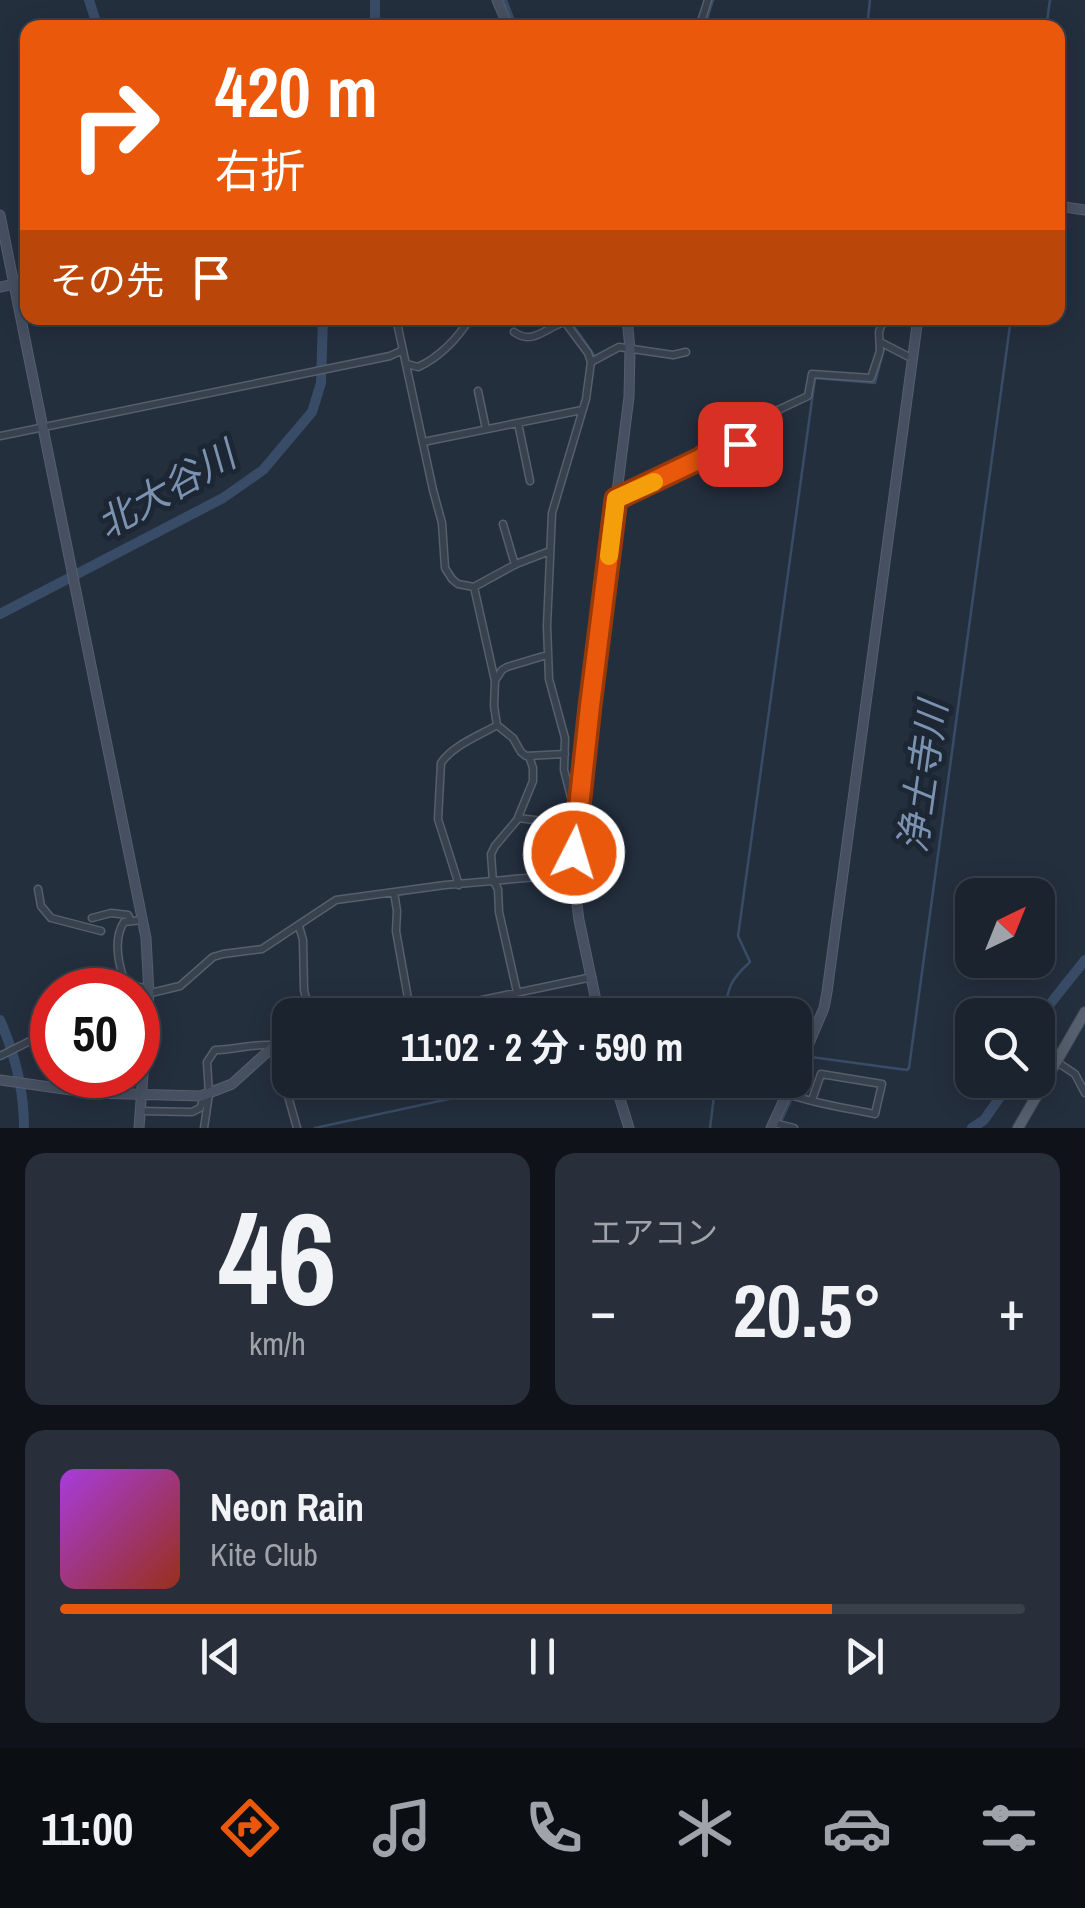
<!DOCTYPE html>
<html lang="ja">
<head>
<meta charset="utf-8">
<style>
  body { margin:0; font-family:"Archivo Narrow","Noto Sans JP",sans-serif; background:#282f3a; color:#f1f3f6; height:100vh; display:flex; flex-direction:column; font-size:38px; white-space:nowrap }
  * { box-sizing:border-box; margin:0 }
  p { font-size:32px; color:#a0a4aa }
  .icon { flex:none; width:55px; height:55px; fill:none; stroke:currentColor; stroke-width:2; stroke-linecap:round; stroke-linejoin:round }
  .map { position:relative; height:1128px; overflow:hidden }
  .side { display:flex; flex-direction:column; gap:25px; padding:25px; background:#0f1319; flex:1 }
  .side>* { flex:none }
  .guide { position:absolute; left:20px; top:20px; width:1045px; height:305px; border-radius:20px; box-shadow:0 5px 25px #0003,0 0 0 2px #39404a; background:#ea580c; color:#fff; overflow:hidden }
  .needle { width:65px; rotate:43deg }
  .tools { position:absolute; left:955px; top:878px; display:grid; gap:20px }
  .tools a { display:grid; place-items:center; width:100px; height:100px; border-radius:20px; background:#1b232e; box-shadow:0 5px 25px #0003,0 0 0 2px #39404a; font-size:50px }
  .speed { position:absolute; left:30px; top:968px; display:flex; gap:20px; font-size:50px; font-weight:700; text-align:center }
  .speed>* { display:grid; place-content:center; width:130px; height:130px; border-radius:50%; background:#1b232e; box-shadow:0 5px 25px #0003,0 0 0 2px #39404a; line-height:1 }
  .speed .limit { border:15px solid #d22; background:#fff; color:#111 }
  .pin { position:absolute; display:grid; place-items:center; width:85px; height:85px; color:#fff; margin:-42px; border-radius:20px; box-shadow:0 5px 15px #0006 }
  .me { position:absolute; width:110px; margin:-55px; rotate:5deg; stroke-linejoin:round; filter:drop-shadow(0 0 8px #0008) }
  .turn { display:flex; align-items:center; gap:35px; height:210px; padding:0 30px; font-size:45px }
  .turn .icon { width:130px; height:130px; stroke-width:2.5 }
  .turn b { display:block; font-size:70px; line-height:85px }
  .then { display:flex; align-items:center; height:95px; padding:0 30px; background:#0003; gap:20px; font-size:38px }
  .big { font-size:75px; font-weight:700; line-height:1.1 }
  .side .widget { flex:1; display:flex; flex-direction:column; justify-content:center; gap:15px; min-width:0; padding:0 35px; border-radius:20px; background:#282f3a }
  .side .dial { align-items:center; gap:0 }
  .dial b { font-size:130px; line-height:1 }
  .song { display:flex; align-items:center; gap:30px }
  .cover { width:120px; height:120px; border-radius:15px; background:linear-gradient(135deg,hsl(280 70% 55%),hsl(10 70% 35%)) }
  .played { height:10px; border-radius:5px; background:linear-gradient(90deg,#ea580c 80%,#39404a 80%) }
  .keys { display:flex; justify-content:space-around; direction:ltr }
  .heat { display:flex; justify-content:space-between; align-items:center; font-size:55px; direction:ltr }
  .side .tiles { flex:1; display:grid; gap:25px; grid-template-columns:1fr 1fr }
  .widget:last-child { grid-column:span 2 }
  .trip { position:absolute; left:272px; top:998px; width:540px; height:100px; border-radius:20px; background:#1b232e; box-shadow:0 5px 25px #0003,0 0 0 2px #39404a; font-weight:700; line-height:100px; text-align:center }
  .tabs { display:flex; height:160px; justify-content:space-around; align-items:center; background:#0b0e12; color:#a0a4aa }
  .tabs .icon { width:70px; height:70px }
  .tabs .selected { color:#ea580c }
  .tabs b { font-size:45px; color:#f1f3f6 }
  .map>svg:first-child { display:block }
  .lines { fill:none; stroke-linecap:round; stroke-linejoin:round }
  .stream { stroke:#394c67; stroke-width:2.5 }
  .canal { stroke:#394c67; stroke-width:6 }
  .river { stroke:#394c67; stroke-width:10 }
  .street-casing { stroke:#565f6c; stroke-width:9 }
  .secondary-casing { stroke:#565f6c; stroke-width:11 }
  .primary-casing { stroke:#414a57; stroke-width:12 }
  .street { stroke:#38414e; stroke-width:6 }
  .secondary { stroke:#465061; stroke-width:9 }
  .primary { stroke:#56606e; stroke-width:10 }
  .route-casing { stroke:#983908; stroke-width:25 }
  .route { stroke:#ea580c; stroke-width:18 }
  .slow { stroke:#f59e0b; stroke-width:18 }
  .labels { text-anchor:middle; stroke-width:10; stroke-linejoin:round; paint-order:stroke }
  .water-label { font-size:38px; font-style:italic; fill:#7c92b1; stroke:#1d2633 }
</style>
</head>
<body>
<div class="map">
<svg width="1085" height="1128" viewBox="0 0 1085 1128">
  <rect width="100%" height="100%" fill="#242f3e"/>
  <g class="lines">
    <path class="stream" d="M708 28 707 19 713 0
      M867 28 870 0
      M1046 28 1050 0
      M724 1015C728 988 729 981 750 962L738 936 815 378 875 383 884 348
      M315 1128 537 1080
      M710 1128 716 1080
      M778 1128 811 1057 907 1070 909 1068 1011 318"/>
    <path class="canal" d="M504 0 515 28
      M566 318 594 358"/>
    <path class="river" d="M89 0 98 28
      M375 28V0
      M0 614 223 498 263 470 312 412 321 383 323 318
      M1038 1019 1085 960
      M0 1020C15 1054 24 1091 24 1128
      M972 1128 984 1120 1012 1080"/>
    <g class="street-casing">
      <path id="street" d="M699 28 708 0
        M396 318 433 490 442 523 445 568 452 579 458 584 474 587 516 564 550 551
        M562 318 588 353 591 362 586 399 552 513 547 626 549 679 565 738 564 770 575 813
        M514 332C533 346 546 327 565 322
        M880 342 913 359
        M591 362 619 347 673 355 686 352
        M407 364 418 367C439 358 459 337 470 318
        M478 391 486 429
        M518 423 530 481
        M0 436 390 356 403 350
        M423 442 582 410
        M616 499 700 459C713 449 721 446 738 447L744 426 808 396 812 374 871 378 880 351 879 332 884 318
        M503 524 515 565
        M474 587 495 681 494 706 497 725 513 738 521 752 526 756 565 754
        M496 679 502 670 507 667 547 655
        M518 818 576 825
        M493 882 491 854 495 846 517 820 533 781V768L529 756
        M494 882 498 889 499 912 517 992
        M459 885 438 819 441 763C453 745 479 736 497 725
        M38 889 41 906 51 918 101 931
        M394 892 397 911 396 931 411 1015
        M92 918 111 913 128 915 130 919
        M142 920 124 922C113 939 118 962 124 980L130 985 149 989
        M299 926 303 940 304 990 310 1015
        M138 996 180 986 213 957 223 954 262 949 336 900 445 885 573 874
        M410 1015 592 977
        M274 1046 297 1128
        M0 1056 52 1030
        M1057 1062 1075 1074 1085 1093
        M788 1094C816 1104 846 1108 875 1114L882 1084 821 1074 812 1100
        M140 1111 192 1112 200 1108 205 1095
        M774 1123 794 1128
        M204 1128 209 1094 207 1062 215 1050C232 1050 248 1045 265 1045 275 1045 280 1045 290 1042"/>
    </g>
    <g class="secondary-casing">
      <path id="secondary" d="M497 0 509 28
        M1058 206 1085 210
        M0 215 146 938 149 993 139 1128
        M0 287 28 281
        M599 1015 579 920 573 874 576 817 629 397 630 349 627 318
        M795 1076 824 1008 827 992 918 318
        M0 1080 92 1093 201 1096 232 1084 274 1046
        M614 1080 629 1128
        M771 1128 793 1080"/>
    </g>
    <g class="primary-casing">
      <path id="primary" d="M1018 1128 1085 1012"/>
    </g>
    <use href="#street" class="street"/>
    <use href="#secondary" class="secondary"/>
    <use href="#primary" class="primary"/>
  </g>
  <g class="lines">
    <g class="route-casing">
      <path id="route" d="M574 853 590 706 616 499 700 459C713 449 721 446 738 447L740 444"/>
    </g>
    <use href="#route" class="route"/>
    <path class="slow" d="M609 556 616 499 654 482"/>
  </g>
  <g class="labels">
    <g class="water-label">
      <text transform="translate(166 490) rotate(-30)" y="13">北大谷川</text>
      <text transform="translate(923 777) rotate(-82)" y="13">浄土寺川</text>
    </g>
  </g>
</svg>
<div class="tools">
<a><svg class="needle" viewBox="-14 -14 28 28"><path d="M0-13l5 13h-10z" fill="#e53935"/><path d="M0 13l5-13h-10z" fill="#a0a4aa"/></svg></a>
<a><svg class="icon" aria-label="search" viewBox="0 0 24 24"><circle cx="10" cy="10" r="6"/><path d="M15 15l6 6"/></svg></a>
</div>
<div class="speed"><div class="limit">50</div></div>
<div class="pin" style="left:740px;top:444px;background:#d93025"><svg class="icon" aria-label="arrive" viewBox="0 0 24 24"><path d="M6 21V4h12l-3 4 3 4H6"/></svg></div>
<svg class="me" style="left:574px;top:853px" viewBox="-20 -20 40 40"><circle r="17" fill="#ea580c" stroke="#fff" stroke-width="3"/><path d="M0-11L8 9 0 5-8 9z" fill="#fff"/></svg>
<div class="trip">11:02 · 2 分 · 590 m</div>
<div class="guide">
<div class="turn"><svg class="icon" aria-label="right" viewBox="0 0 24 24"><path d="M7 20v-9h11M14 6l5 5-5 5"/></svg><div><b>420 m</b>右折</div></div>
<div class="then">その先<svg class="icon" aria-label="arrive" viewBox="0 0 24 24"><path d="M6 21V4h12l-3 4 3 4H6"/></svg></div>
</div>
</div>
<section class="side">
<div class="tiles">
<div class="widget dial"><b>46</b><p>km/h</p></div>
<div class="widget"><p>エアコン</p>
<div class="heat"><a>−</a><b class="big">20.5°</b><a>+</a></div>
</div>
<div class="widget">
<div class="song"><i class="cover"></i><div><b>Neon Rain</b><p>Kite Club</p></div></div>
<div class="played"></div>
<div class="keys"><svg class="icon" aria-label="previous" viewBox="0 0 24 24"><path d="M18 5L8 12l10 7zM5 5v14"/></svg><svg class="icon" aria-label="pause" viewBox="0 0 24 24"><path d="M8 5v14M16 5v14"/></svg><svg class="icon" aria-label="next" viewBox="0 0 24 24"><path d="M6 5l10 7-10 7zM19 5v14"/></svg></div>
</div>
</div>
</section>
<nav class="tabs">
<b>11:00</b>
<svg class="icon selected" aria-label="directions" viewBox="0 0 24 24"><path d="M12 3l9 9-9 9-9-9zM9 14v-3h6M13 9l2 2-2 2"/></svg>
<svg class="icon" aria-label="music" viewBox="0 0 24 24"><path d="M9 18V5l10-2v13"/><circle cx="6" cy="18" r="3"/><circle cx="16" cy="16" r="3"/></svg>
<svg class="icon" aria-label="phone" viewBox="0 0 24 24"><path d="M5 4h4l2 5-3 2q2 4 5 5l2-3 5 2v4C11 20 4 13 5 4z"/></svg>
<svg class="icon" aria-label="climate" viewBox="0 0 24 24"><path d="M12 3v18M4 7l16 10M4 17L20 7"/></svg>
<svg class="icon" aria-label="car" viewBox="0 0 24 24"><path d="M5 17H2v-5l4-1 3-4h7l3 4 3 1v5h-3M9 17h6M6 11h13"/><circle cx="7" cy="17" r="2"/><circle cx="17" cy="17" r="2"/></svg>
<svg class="icon" aria-label="filters" viewBox="0 0 24 24"><path d="M4 7h16M4 17h16"/><circle cx="9" cy="7" r="2"/><circle cx="15" cy="17" r="2"/></svg>
</nav>
</body>
</html>
